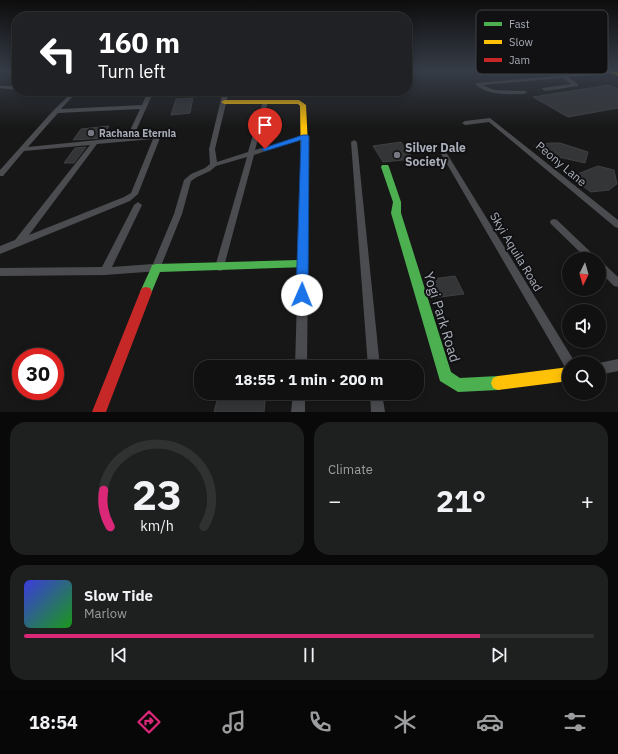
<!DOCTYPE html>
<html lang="en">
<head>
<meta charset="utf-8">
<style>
  body { margin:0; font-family:"IBM Plex Sans",sans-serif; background:#1e1f1f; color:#f1f3f6; height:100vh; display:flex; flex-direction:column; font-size:15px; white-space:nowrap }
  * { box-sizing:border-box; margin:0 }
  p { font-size:13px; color:#9c9d9f }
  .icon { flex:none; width:22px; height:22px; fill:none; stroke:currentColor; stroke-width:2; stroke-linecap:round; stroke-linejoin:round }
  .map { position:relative; height:412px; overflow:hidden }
  .side { display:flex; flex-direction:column; gap:10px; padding:10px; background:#090909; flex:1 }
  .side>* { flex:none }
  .guide { position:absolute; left:12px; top:12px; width:400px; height:84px; border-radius:16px; box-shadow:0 2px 10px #0003,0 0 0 1px #303131; background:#202124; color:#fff; overflow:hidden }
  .needle { width:26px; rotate:185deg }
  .buttons { position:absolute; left:562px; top:252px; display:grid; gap:8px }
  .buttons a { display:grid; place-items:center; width:44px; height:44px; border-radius:50%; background:#111; box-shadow:0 2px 10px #0003,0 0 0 1px #303131; font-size:20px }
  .speed { position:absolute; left:12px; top:348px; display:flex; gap:8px; font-size:20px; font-weight:700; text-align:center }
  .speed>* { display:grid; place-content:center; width:52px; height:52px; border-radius:50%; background:#111; box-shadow:0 2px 10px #0003,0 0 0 1px #303131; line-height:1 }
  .speed .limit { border:6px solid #d22; background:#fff; color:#111 }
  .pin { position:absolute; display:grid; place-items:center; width:34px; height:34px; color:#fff; margin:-41px -17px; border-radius:50% 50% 50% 0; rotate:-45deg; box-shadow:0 0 4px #0007 }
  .pin .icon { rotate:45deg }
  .me { position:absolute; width:44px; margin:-22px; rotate:1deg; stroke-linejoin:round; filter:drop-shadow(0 0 3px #0008) }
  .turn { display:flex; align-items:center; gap:14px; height:84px; padding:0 20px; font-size:18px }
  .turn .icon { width:52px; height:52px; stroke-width:2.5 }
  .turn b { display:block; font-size:28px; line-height:34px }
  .big { font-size:30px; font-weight:700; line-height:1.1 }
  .side .widget { flex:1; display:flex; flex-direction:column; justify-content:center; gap:6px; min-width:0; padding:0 14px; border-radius:16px; background:#1e1f1f }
  .side .dial { align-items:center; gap:0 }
  .dial svg { height:104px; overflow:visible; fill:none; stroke:#303131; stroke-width:7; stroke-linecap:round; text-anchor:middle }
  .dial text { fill:#f1f3f6; stroke:none }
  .song { display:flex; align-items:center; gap:12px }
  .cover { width:48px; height:48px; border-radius:6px; background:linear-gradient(135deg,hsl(240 70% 55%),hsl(120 70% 35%)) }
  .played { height:4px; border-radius:2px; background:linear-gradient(90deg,#db2777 80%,#303131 80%) }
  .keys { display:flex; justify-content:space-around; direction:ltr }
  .heat { display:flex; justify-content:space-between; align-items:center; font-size:22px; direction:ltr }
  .side .tiles { flex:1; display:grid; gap:10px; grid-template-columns:1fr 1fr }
  .widget:last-child { grid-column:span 2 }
  .trip { position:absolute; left:194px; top:360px; width:230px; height:40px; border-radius:16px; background:#111; box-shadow:0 2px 10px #0003,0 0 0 1px #303131; font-weight:700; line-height:40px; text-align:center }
  .menu { display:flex; height:64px; justify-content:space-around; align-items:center; background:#070707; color:#9c9d9f }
  .menu .icon { width:28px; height:28px }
  .menu .selected { color:#db2777 }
  .menu b { font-size:18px; color:#f1f3f6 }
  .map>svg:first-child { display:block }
  .green { fill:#1b211c }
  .building { fill:#343537; stroke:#3f4043 }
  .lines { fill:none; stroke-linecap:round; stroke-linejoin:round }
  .street { fill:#4b4c50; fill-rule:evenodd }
  .fast { fill:#4caf50; fill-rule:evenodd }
  .slow { fill:#ffc107; fill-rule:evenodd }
  .jam { fill:#c62828; fill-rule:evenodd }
  .route { fill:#1a73e8; stroke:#114b97 }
  .poi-dot { fill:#757880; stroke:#111113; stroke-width:1.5 }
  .labels { text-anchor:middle; stroke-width:4; stroke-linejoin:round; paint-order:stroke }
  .far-poi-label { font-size:10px; font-weight:bold; fill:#a8adb8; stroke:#111113; text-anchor:start }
  .poi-label { font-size:12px; font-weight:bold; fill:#a8adb8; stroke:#111113; text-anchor:start }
  .street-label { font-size:12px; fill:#a8adb8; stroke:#111113 }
  .near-street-label { font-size:14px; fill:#a8adb8; stroke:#111113 }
  .key { fill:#111113; stroke:#3e4045; stroke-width:1 }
  .key-label { font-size:11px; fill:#a8adb8 }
</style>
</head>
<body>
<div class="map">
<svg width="618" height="412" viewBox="0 0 618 412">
  <rect width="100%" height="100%" fill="#171717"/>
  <path class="green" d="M0 70H17V82L0 80Z"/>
  <path class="building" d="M609 85 618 89V108L568 117 533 97Z
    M193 98 190 113 171 115 176 99Z
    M109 126 103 138 73 140 81 129Z
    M401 142 413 159 383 162 373 146Z
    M550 143H560L588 152 585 163 563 158H549L534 146Z
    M86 147 74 163H64L75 148Z
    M598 166 614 170 617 184 609 190 591 192 570 177Z
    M455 276 464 294 432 298 425 280Z
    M219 393H266L264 412H214Z"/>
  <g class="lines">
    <path class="street" d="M613 71H615V73L568 77 578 84V86L545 91 542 89 543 88 571 84 563 78 482 85 494 90 526 91 527 92 524 94C507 94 488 96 475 84L477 83Z
      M0 86H17V90L0 88Z
      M45 91H146L143 93 114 95 112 93 75 94 61 109 142 105 148 91H154L133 137 156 135 160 138 138 194 130 201 0 254V246L15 240 90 145 24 151 3 176H0V170L51 113 70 94 48 93ZM140 109 127 137 28 147 58 113ZM153 139 131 193 124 197 29 235 97 144Z
      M223 91H229L215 149 217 162 248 152 263 101 268 102 255 150 303 136H307L308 137 254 155 223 270 220 271 217 270 215 267 247 157 216 166 210 171 197 177 191 181 182 214 159 271 105 275 0 276V268L102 267 134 205 138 202 142 205 112 267 153 264 174 214 184 180 191 174 205 168 210 164 209 149Z
      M490 118 618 220V228L615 227 489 122 465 125 462 123 465 121Z
      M354 140 357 142 380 367H368L351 142Z
      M443 150 446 152 573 359 575 363H569V369L565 367 440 152Z
      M554 219 557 220 598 259H587L551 224 550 222 551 220Z
      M303 260 306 261 308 264 307 367H295L298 264 300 261Z
      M599 261 602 262 618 277V287L614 286 599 271Z
      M618 359V371L599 375V363Z
      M293 393H305V412H291Z
      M370 393H382L385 412H371Z"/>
    <path class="fast" d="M302 164H308L309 166 308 264 307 267 160 272 150 296 146 297 142 296 140 292 151 268 152 265 156 264 298 260Z
      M382 165H388L389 167 401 202V213L451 372 460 378 498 376 503 378 505 383 503 388 498 390 458 392 440 381 391 213 393 202 381 167Z"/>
    <path class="slow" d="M607 70 618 72V76L607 71Z
      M299 100 306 105 309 166 305 168 301 166 300 106 298 104H224L221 102 224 100Z
      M569 367V381L498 390 493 388 491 383 493 378 498 376Z"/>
    <path class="jam" d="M146 287 150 288 152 292 106 412H92L140 292 142 288Z"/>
  </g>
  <linearGradient id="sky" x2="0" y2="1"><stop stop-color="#0d0d0d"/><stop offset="0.55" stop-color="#363c47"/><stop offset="1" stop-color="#363c47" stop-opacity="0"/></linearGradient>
  <rect width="618" height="128" fill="url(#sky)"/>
  <path class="route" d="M303 135H308L309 137 308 295 306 299 302 300 298 299 296 295 301 140 265 151 261 149Z"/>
  <g class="poi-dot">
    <circle cx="91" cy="133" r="4"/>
    <circle cx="397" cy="155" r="4"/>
  </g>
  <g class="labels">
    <g class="far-poi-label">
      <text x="99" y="137">Rachana Eternia</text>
    </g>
    <g class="poi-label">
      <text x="405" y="152">Silver Dale<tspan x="405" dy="14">Society</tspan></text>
    </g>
    <g class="street-label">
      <text transform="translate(561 164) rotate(40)" y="4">Peony Lane</text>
      <text transform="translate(516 252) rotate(59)" y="4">Skyi Aquila Road</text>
    </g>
    <g class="near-street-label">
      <text transform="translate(442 317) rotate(73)" y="5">Yogi Park Road</text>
    </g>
  </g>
  <rect x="476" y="10" width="132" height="64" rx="6" class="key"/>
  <rect x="484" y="22" width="18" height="4" fill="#4caf50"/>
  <rect x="484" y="40" width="18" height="4" fill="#ffc107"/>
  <rect x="484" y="58" width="18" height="4" fill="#c62828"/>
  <g class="key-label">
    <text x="509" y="28">Fast</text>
    <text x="509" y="46">Slow</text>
    <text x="509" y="64">Jam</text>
  </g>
</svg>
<div class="buttons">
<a><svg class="needle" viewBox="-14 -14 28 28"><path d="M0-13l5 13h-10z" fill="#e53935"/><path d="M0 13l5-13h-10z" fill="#9c9d9f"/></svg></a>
<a><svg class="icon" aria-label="sound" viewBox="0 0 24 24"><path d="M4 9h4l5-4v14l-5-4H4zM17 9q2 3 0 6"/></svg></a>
<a><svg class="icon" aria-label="search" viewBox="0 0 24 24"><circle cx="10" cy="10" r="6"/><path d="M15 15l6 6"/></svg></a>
</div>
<div class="speed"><div class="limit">30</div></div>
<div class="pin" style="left:265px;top:149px;background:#d93025"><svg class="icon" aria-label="arrive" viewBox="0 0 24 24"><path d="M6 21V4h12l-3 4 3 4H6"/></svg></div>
<svg class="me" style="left:302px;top:295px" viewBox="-20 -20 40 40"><circle r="19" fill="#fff"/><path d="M0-13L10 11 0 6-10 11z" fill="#1a73e8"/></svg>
<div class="trip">18:55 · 1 min · 200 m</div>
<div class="guide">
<div class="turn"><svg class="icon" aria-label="left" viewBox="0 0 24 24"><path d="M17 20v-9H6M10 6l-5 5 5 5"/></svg><div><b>160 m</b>Turn left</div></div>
</div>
</div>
<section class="side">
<div class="tiles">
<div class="widget dial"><svg viewBox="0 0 100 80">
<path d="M14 69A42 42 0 1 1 86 69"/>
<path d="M14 69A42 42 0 0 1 9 41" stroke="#db2777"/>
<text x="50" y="56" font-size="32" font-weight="700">23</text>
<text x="50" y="72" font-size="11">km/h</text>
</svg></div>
<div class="widget"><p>Climate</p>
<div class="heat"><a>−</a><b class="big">21°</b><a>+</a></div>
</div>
<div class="widget">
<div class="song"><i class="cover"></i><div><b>Slow Tide</b><p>Marlow</p></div></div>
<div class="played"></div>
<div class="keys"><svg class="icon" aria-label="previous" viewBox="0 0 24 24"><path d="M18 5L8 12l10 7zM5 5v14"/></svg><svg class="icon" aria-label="pause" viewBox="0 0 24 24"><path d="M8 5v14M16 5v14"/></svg><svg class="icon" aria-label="next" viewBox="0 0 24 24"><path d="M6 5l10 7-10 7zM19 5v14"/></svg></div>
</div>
</div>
</section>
<nav class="menu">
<b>18:54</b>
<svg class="icon selected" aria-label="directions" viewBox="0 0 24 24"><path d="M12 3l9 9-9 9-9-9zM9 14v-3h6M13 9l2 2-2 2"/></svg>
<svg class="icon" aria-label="music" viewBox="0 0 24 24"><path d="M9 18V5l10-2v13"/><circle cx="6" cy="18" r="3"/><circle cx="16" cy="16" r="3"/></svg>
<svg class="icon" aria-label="phone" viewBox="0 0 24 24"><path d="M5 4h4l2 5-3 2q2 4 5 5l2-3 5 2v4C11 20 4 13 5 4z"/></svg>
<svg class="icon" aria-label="climate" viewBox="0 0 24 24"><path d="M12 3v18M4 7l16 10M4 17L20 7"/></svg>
<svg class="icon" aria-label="car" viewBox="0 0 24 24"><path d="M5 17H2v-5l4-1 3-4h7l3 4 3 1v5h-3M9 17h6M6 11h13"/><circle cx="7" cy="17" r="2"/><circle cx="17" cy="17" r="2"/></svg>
<svg class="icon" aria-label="filters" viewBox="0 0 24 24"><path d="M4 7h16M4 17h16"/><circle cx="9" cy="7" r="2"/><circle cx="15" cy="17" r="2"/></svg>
</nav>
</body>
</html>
